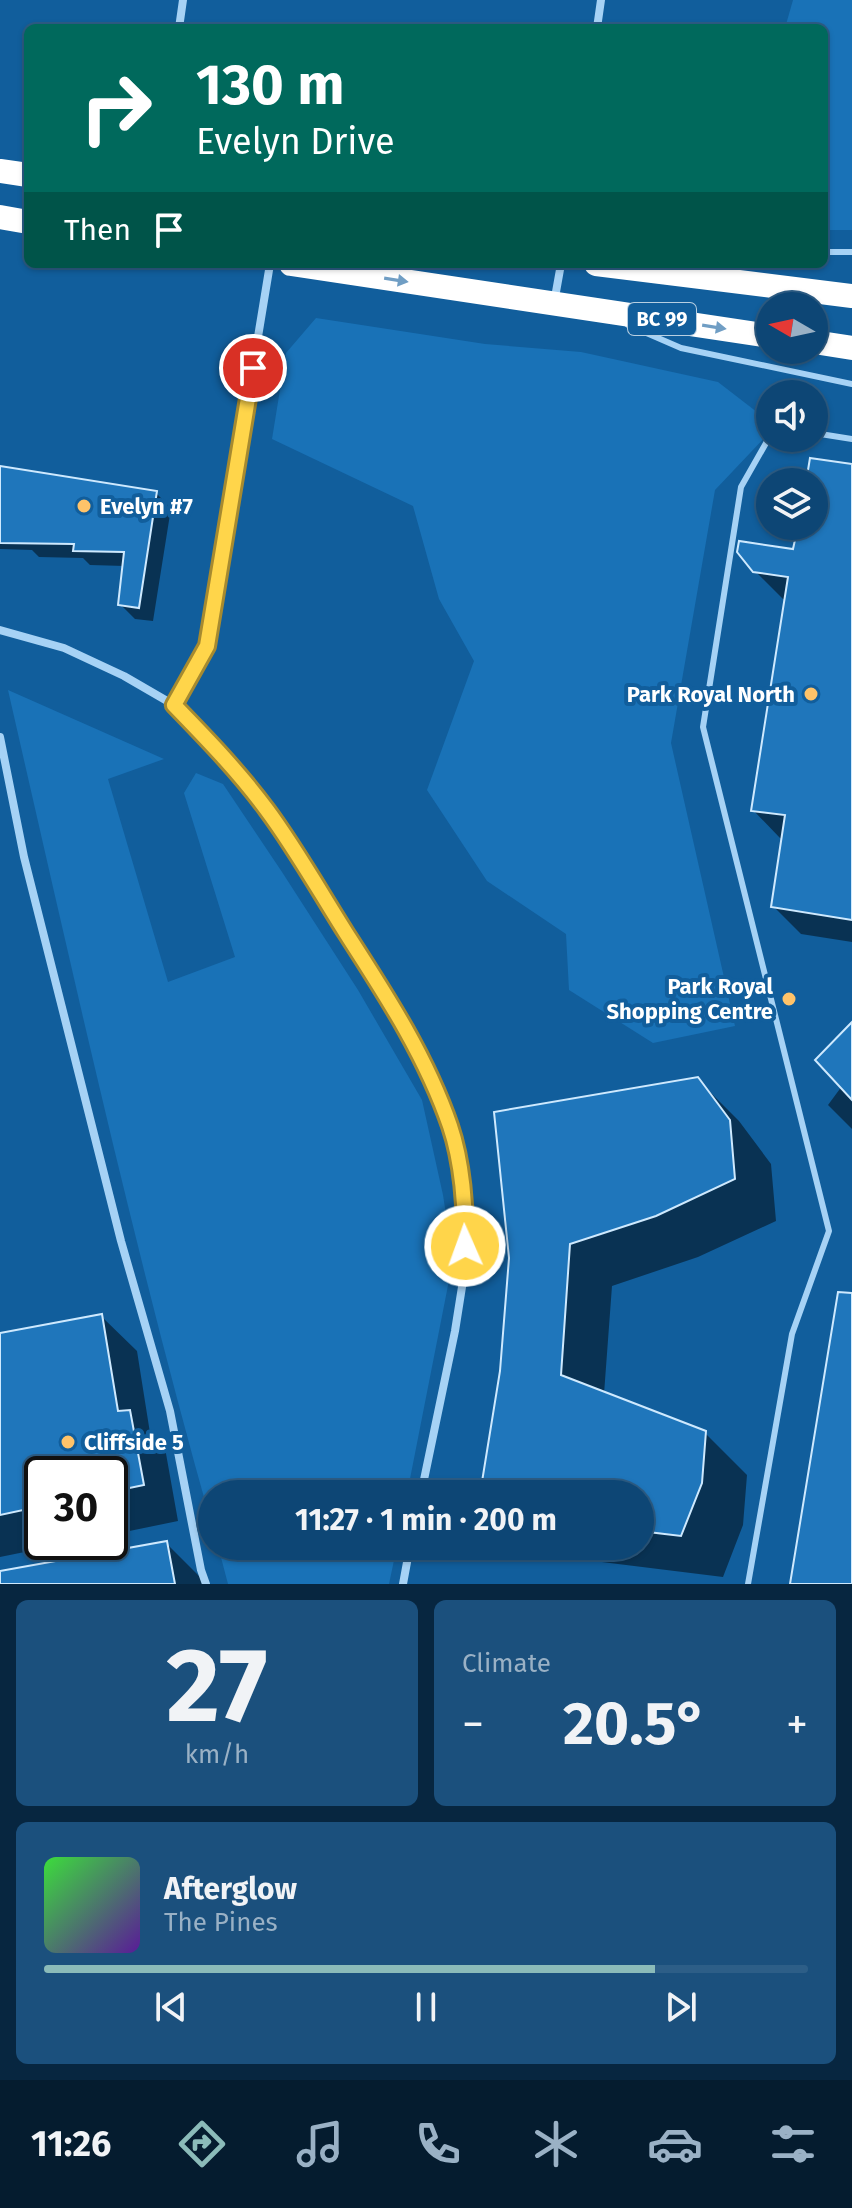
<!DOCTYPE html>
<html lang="en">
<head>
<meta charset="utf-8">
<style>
  body { margin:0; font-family:"Fira Sans",sans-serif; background:#1b507d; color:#f1f3f6; height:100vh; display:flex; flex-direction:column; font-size:30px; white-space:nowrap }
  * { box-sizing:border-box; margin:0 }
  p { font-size:26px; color:#9ab1c5 }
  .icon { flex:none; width:44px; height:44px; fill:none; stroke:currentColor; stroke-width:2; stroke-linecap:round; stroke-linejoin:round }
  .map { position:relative; height:1584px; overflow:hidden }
  .panel { display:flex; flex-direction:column; gap:16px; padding:16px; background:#072640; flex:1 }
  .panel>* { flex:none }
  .top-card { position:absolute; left:24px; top:24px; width:804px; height:244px; border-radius:12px; box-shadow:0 2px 6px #0004,0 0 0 2px #2d5e87; background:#00695c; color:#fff; overflow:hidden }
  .needle { width:52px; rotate:279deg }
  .controls { position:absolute; left:756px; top:292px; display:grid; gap:16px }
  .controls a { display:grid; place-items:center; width:72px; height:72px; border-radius:50%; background:#0d4675; box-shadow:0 2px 6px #0004,0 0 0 2px #2d5e87; font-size:40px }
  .speed { position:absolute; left:24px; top:1456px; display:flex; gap:16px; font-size:40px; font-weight:700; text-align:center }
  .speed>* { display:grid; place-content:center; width:104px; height:104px; border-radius:50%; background:#0d4675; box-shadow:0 2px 6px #0004,0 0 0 2px #2d5e87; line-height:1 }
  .speed .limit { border:4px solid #111; border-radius:12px; background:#fff; color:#111 }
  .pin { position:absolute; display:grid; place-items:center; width:68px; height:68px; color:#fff; margin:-34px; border:4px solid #fff; border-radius:50%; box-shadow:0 2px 8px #0007 }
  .me { position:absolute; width:88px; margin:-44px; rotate:358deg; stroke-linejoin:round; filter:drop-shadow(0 0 6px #0008) }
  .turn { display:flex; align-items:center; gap:28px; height:168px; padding:0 40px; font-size:36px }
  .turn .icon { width:104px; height:104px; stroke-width:2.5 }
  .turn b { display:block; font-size:56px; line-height:68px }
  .then { display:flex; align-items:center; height:76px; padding:0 40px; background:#0003; gap:16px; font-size:30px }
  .big { font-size:60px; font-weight:700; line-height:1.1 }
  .panel .card { flex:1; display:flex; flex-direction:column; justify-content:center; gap:12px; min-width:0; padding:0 28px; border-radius:12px; background:#1b507d }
  .panel .dial { align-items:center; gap:0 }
  .dial b { font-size:104px; line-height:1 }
  .song { display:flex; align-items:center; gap:24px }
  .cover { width:96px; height:96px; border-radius:12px; background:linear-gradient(135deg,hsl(120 70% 55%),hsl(270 70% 35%)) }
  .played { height:8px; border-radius:4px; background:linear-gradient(90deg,#8bbbb9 80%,#2d5e87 80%) }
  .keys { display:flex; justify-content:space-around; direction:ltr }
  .heat { display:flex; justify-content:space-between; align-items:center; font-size:44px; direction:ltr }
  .panel .tiles { flex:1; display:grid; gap:16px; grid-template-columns:1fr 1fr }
  .card:last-child { grid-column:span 2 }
  .trip { position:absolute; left:198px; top:1480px; width:456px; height:80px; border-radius:40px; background:#0d4675; box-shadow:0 2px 6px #0004,0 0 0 2px #2d5e87; font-weight:700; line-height:80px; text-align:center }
  .dock { display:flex; height:128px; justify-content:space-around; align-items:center; background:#051c2f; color:#9ab1c5 }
  .dock .icon { width:56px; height:56px }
  .dock .current { color:#8bbbb9 }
  .dock b { font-size:36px; color:#f1f3f6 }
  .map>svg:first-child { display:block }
  .green { fill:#1972b7 }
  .shadow { fill:#0007 }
  .building { fill:#1f76bb; stroke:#cee9fe; stroke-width:2 }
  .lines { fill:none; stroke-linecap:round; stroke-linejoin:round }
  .lane { stroke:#a6d2f5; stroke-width:6 }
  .street { stroke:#a6d2f5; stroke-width:8 }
  .highway { stroke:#fff; stroke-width:24 }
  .oneway { fill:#709ec4 }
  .route-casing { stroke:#a68a30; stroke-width:20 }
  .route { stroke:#ffd54a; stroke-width:14 }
  .poi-dot { fill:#ffc369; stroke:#115e9c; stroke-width:3 }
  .labels { text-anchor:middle; stroke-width:8; stroke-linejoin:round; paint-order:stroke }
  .shield { fill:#115e9c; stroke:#b8cfe1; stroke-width:2 }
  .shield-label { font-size:20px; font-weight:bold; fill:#fff }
  .poi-label { font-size:22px; font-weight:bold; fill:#fff; stroke:#115e9c; text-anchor:start }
</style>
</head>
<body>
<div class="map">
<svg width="852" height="1584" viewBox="0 0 852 1584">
  <rect width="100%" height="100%" fill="#115e9c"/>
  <path class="green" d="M793 0H852V230H824V28H785Z
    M316 318 485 344 581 352 718 382 770 422V432L715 490 671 743 735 1026 653 1043 569 990 566 934 487 881 427 790 474 661 439 599 413 506 272 439 286 353Z
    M8 690 164 759 108 779 168 982 235 957 184 793 196 773 223 784 282 872 358 990 422 1100 443 1195 453 1260 407 1494H212V1526C134 1250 72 970 8 690Z
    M218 1546H397L389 1584H228Z"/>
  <path class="shadow" d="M852 467V942L801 934 774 907 784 838H780L753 810 787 599H783L755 571 795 552 800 526H814V482H808Z
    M0 468 156 493 171 508 153 621 135 619 120 604 125 566 90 565 83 558 39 557 32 550 0 549Z
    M852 1035V1129L828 1105 842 1086Z
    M697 1079 739 1121 771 1164 776 1221 698 1257 612 1286 604 1394 705 1433 747 1475 743 1525 723 1577 521 1552 515 1546H640V1494H482L502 1371 511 1258Z
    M101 1316 137 1351 150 1433 165 1448 178 1521 110 1535V1474H42V1542H74L0 1557V1335Z
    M166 1543 202 1579 203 1584H0V1573Z"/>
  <path class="building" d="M810 458 852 464V920L771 907 785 815 751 811 788 577 753 572 737 552 739 541 793 549 798 526H814V482H806Z
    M0 466 157 491 139 608 118 605 124 552 73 551 74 544 0 543Z
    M852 1022V1100L815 1060Z
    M698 1077 730 1120 735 1179 656 1216 570 1244 561 1375 706 1431 702 1483 681 1536 640 1531V1494H480L500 1371 509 1258 494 1112Z
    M838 1292 852 1293V1584H790Z
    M102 1314 118 1411 130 1410 144 1485 110 1492V1474H42V1506L0 1515V1333Z
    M167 1541 175 1584H0V1571Z"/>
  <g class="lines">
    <path class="lane" d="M824 252H852
      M628 325 681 348 852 384
      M814 433 852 439
      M748 1584 792 1334 829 1231 703 727 741 487 770 436"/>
    <path class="street" d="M179 28 183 0
      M597 28 601 0
      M554 303 561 264
      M0 630 64 648 124 676 174 705 221 753 268 812 396 1010 427 1069 451 1128 460 1174 466 1224 465 1268 455 1331 421 1494
      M174 705 207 646 270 264
      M0 737 24 857 121 1241 170 1411 201 1570 206 1584
      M403 1584 410 1546"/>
    <path class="highway" d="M0 171 28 175
      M0 217 28 222
      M291 264 770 336
      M596 264 852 296
      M814 342 852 348"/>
  </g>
  <defs><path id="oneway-solid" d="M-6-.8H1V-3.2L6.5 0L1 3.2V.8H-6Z" transform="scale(2)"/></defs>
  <g class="oneway">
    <use href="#oneway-solid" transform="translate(396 280) rotate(9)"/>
    <use href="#oneway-solid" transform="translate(714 327) rotate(9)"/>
  </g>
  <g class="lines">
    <g class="route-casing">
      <path id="route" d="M253 368 207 646 174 705C207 739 239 772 267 810 296 849 320 892 346 933 386 995 426 1056 450 1126 462 1161 466 1209 465 1246"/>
    </g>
    <use href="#route" class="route"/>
  </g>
  <g class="poi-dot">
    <circle cx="84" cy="506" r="8"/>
    <circle cx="811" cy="694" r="8"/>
    <circle cx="789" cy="999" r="8"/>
    <circle cx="68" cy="1442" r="8"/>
  </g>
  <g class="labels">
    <rect class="shield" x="628" y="303" width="68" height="32" rx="6"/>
    <g class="shield-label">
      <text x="662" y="326">BC 99</text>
    </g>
    <g class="poi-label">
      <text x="100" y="514">Evelyn #7</text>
      <text x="795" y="702" text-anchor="end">Park Royal North</text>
      <text x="773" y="994" text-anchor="end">Park Royal<tspan x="773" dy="25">Shopping Centre</tspan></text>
      <text x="84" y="1450">Cliffside 5</text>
    </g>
  </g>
</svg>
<div class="controls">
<a><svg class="needle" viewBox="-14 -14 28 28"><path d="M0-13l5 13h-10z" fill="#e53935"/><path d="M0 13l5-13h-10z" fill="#9ab1c5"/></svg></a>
<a><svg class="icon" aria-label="sound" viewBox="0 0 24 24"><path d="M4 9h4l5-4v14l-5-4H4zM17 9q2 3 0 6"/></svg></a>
<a><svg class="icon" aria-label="layers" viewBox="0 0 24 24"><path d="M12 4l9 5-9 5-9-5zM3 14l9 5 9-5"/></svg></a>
</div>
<div class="speed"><div class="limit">30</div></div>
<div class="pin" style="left:253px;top:368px;background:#d93025"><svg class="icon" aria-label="arrive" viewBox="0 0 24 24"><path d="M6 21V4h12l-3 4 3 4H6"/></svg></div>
<svg class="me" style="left:465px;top:1246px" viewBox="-20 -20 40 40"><circle r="17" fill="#ffd54a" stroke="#fff" stroke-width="3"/><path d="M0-11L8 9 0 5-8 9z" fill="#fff"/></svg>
<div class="trip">11:27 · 1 min · 200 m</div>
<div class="top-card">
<div class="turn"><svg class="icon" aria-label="right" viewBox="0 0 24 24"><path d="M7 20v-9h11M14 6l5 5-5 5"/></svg><div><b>130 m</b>Evelyn Drive</div></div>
<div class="then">Then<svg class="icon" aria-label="arrive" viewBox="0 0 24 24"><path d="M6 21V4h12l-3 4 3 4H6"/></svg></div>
</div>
</div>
<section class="panel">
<div class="tiles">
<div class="card dial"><b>27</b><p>km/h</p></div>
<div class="card"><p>Climate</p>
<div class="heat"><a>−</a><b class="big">20.5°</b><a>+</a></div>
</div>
<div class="card">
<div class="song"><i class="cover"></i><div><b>Afterglow</b><p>The Pines</p></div></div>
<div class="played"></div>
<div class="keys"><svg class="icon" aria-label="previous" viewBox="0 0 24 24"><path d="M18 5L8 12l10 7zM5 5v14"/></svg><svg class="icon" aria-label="pause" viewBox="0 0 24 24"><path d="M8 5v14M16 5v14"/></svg><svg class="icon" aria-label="next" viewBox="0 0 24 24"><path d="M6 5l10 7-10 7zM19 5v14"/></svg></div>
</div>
</div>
</section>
<nav class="dock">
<b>11:26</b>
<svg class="icon current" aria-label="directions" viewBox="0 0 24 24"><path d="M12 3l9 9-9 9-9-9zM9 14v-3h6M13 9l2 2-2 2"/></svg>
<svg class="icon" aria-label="music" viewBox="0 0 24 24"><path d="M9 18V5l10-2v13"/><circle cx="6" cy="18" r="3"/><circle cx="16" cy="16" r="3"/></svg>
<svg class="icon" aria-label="phone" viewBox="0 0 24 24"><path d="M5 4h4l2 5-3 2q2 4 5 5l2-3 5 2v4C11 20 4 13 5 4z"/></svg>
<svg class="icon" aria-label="climate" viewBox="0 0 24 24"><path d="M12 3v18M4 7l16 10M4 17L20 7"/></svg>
<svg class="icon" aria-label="car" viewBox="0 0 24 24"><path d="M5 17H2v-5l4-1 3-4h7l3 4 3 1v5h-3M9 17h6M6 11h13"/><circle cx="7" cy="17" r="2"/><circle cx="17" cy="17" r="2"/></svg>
<svg class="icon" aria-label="filters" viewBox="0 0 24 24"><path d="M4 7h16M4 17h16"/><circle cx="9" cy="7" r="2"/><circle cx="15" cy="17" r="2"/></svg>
</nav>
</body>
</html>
